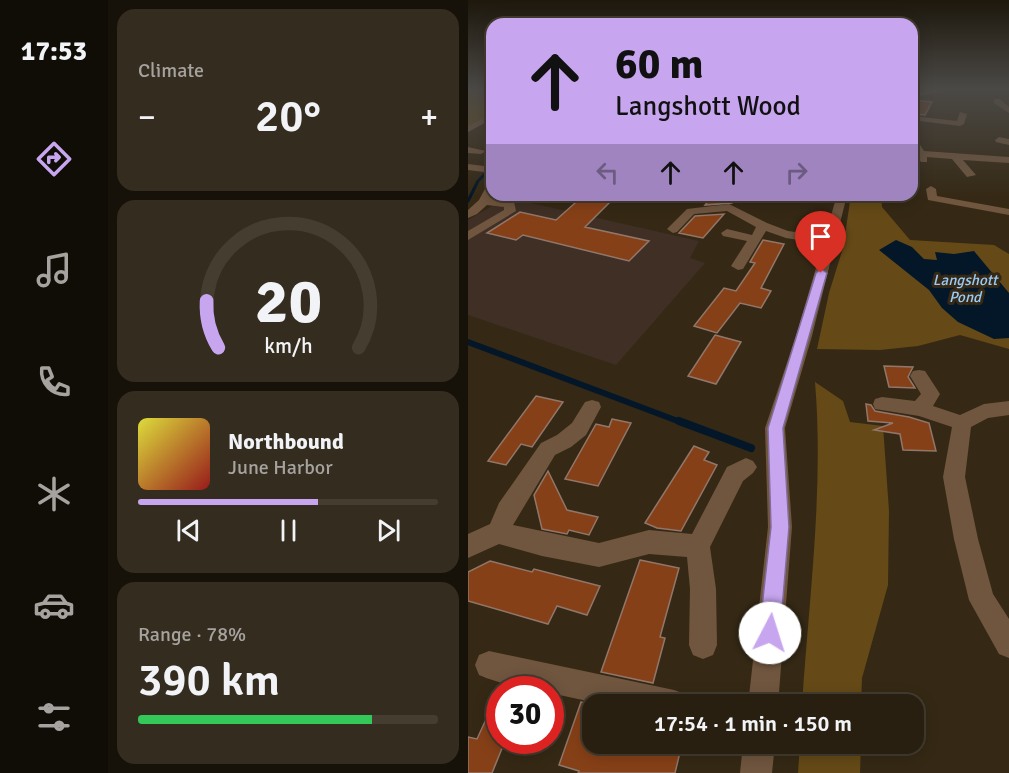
<!DOCTYPE html>
<html lang="en">
<head>
<meta charset="utf-8">
<style>
  body { margin:0; font-family:Signika,sans-serif; background:#342c1e; color:#f1f3f6; height:100vh; display:flex; flex-direction:column; font-size:22px; white-space:nowrap }
  * { box-sizing:border-box; margin:0 }
  p { font-size:20px; color:#a5a29f }
  .icon { flex:none; width:33px; height:33px; fill:none; stroke:currentColor; stroke-width:2; stroke-linecap:round; stroke-linejoin:round }
  .map { position:relative; flex:1; overflow:hidden }
  .drawer { display:flex; flex-direction:column; gap:9px; padding:9px; background:#161109; width:360px }
  .drawer>* { flex:none }
  .hud { position:absolute; left:18px; top:18px; width:432px; height:183px; border-radius:18px; box-shadow:0 3px 15px #0003,0 0 0 2px #443d30; background:#c7a6ef; color:#111; overflow:hidden }
  .speed { position:absolute; left:18px; top:676px; display:flex; gap:12px; font-size:30px; font-weight:700; text-align:center }
  .speed>* { display:grid; place-content:center; width:78px; height:78px; border-radius:50%; background:#281f10; box-shadow:0 3px 15px #0003,0 0 0 2px #443d30; line-height:1 }
  .speed .limit { border:9px solid #d22; background:#fff; color:#111 }
  .pin { position:absolute; display:grid; place-items:center; width:51px; height:51px; color:#fff; margin:-62px -26px; border-radius:50% 50% 50% 0; rotate:-45deg; box-shadow:0 0 6px #0007 }
  .pin .icon { rotate:45deg }
  .me { position:absolute; width:66px; margin:-33px; rotate:5deg; stroke-linejoin:round; filter:drop-shadow(0 0 4px #0008) }
  .turn { display:flex; align-items:center; gap:21px; height:126px; padding:0 30px; font-size:27px }
  .turn .icon { width:78px; height:78px; stroke-width:2.5 }
  .turn b { display:block; font-size:42px; line-height:51px }
  .lanes { display:flex; align-items:center; height:57px; padding:0 30px; background:#0003; justify-content:center; gap:30px; direction:ltr }
  .lanes .off { opacity:.35 }
  .big { font-size:45px; font-weight:600; line-height:1.1 }
  .drawer .card { flex:1; display:flex; flex-direction:column; justify-content:center; gap:9px; min-width:0; padding:0 21px; border-radius:18px; background:#342c1e }
  .drawer .dial { align-items:center; gap:0 }
  .dial svg { height:156px; overflow:visible; fill:none; stroke:#443d30; stroke-width:7; stroke-linecap:round; text-anchor:middle }
  .dial text { fill:#f1f3f6; stroke:none }
  .song { display:flex; align-items:center; gap:18px }
  .cover { width:72px; height:72px; border-radius:9px; background:linear-gradient(135deg,hsl(60 70% 55%),hsl(0 70% 35%)) }
  .played { height:6px; border-radius:3px; background:linear-gradient(90deg,#c7a6ef 60%,#443d30 60%) }
  .keys { display:flex; justify-content:space-around; direction:ltr }
  .heat { display:flex; justify-content:space-between; align-items:center; font-size:33px; direction:ltr }
  .charge { height:9px; border-radius:4px; background:linear-gradient(90deg,#34c759 78%,#443d30 0) }
  .trip { position:absolute; left:114px; top:694px; width:342px; height:60px; border-radius:18px; background:#281f10; box-shadow:0 3px 15px #0003,0 0 0 2px #443d30; font-weight:600; line-height:60px; text-align:center }
  main { display:flex; flex:1; min-height:0 }
  .dock { display:flex; flex-direction:column; width:108px; justify-content:space-around; align-items:center; background:#100c06; color:#a5a29f }
  .dock .icon { width:42px; height:42px }
  .dock .selected { color:#c7a6ef }
  .dock b { font-size:27px; color:#f1f3f6 }
  .map>svg:first-child { display:block }
  .education { fill:#3f2f24 }
  .green { fill:#654a17 }
  .water { fill:#041729 }
  .lines { fill:none; stroke-linecap:round; stroke-linejoin:round }
  .stream-far2 { stroke:#041729; stroke-width:3 }
  .stream-far1 { stroke:#041729; stroke-width:6 }
  .stream { stroke:#041729; stroke-width:8 }
  .building { fill:#864017; stroke:#91776b; stroke-width:1.5 }
  .minor { fill:#70563f; fill-rule:evenodd }
  .route { fill:#c7a6ef; stroke:#816c9b; stroke-width:1.5 }
  .labels { text-anchor:middle; stroke-width:6; stroke-linejoin:round; paint-order:stroke }
  .far-water-label { font-size:15px; font-style:italic; fill:#99caf8; stroke:#352915 }
</style>
</head>
<body>
<main>
<nav class="dock">
<b>17:53</b>
<svg class="icon selected" aria-label="directions" viewBox="0 0 24 24"><path d="M12 3l9 9-9 9-9-9zM9 14v-3h6M13 9l2 2-2 2"/></svg>
<svg class="icon" aria-label="music" viewBox="0 0 24 24"><path d="M9 18V5l10-2v13"/><circle cx="6" cy="18" r="3"/><circle cx="16" cy="16" r="3"/></svg>
<svg class="icon" aria-label="phone" viewBox="0 0 24 24"><path d="M5 4h4l2 5-3 2q2 4 5 5l2-3 5 2v4C11 20 4 13 5 4z"/></svg>
<svg class="icon" aria-label="climate" viewBox="0 0 24 24"><path d="M12 3v18M4 7l16 10M4 17L20 7"/></svg>
<svg class="icon" aria-label="car" viewBox="0 0 24 24"><path d="M5 17H2v-5l4-1 3-4h7l3 4 3 1v5h-3M9 17h6M6 11h13"/><circle cx="7" cy="17" r="2"/><circle cx="17" cy="17" r="2"/></svg>
<svg class="icon" aria-label="filters" viewBox="0 0 24 24"><path d="M4 7h16M4 17h16"/><circle cx="9" cy="7" r="2"/><circle cx="15" cy="17" r="2"/></svg>
</nav>
<section class="drawer">
<div class="card"><p>Climate</p>
<div class="heat"><a>−</a><b class="big">20°</b><a>+</a></div>
</div>
<div class="card dial"><svg viewBox="0 0 100 80">
<path d="M14 69A42 42 0 1 1 86 69"/>
<path d="M14 69A42 42 0 0 1 8 45" stroke="#c7a6ef"/>
<text x="50" y="56" font-size="32" font-weight="700">20</text>
<text x="50" y="72" font-size="11">km/h</text>
</svg></div>
<div class="card">
<div class="song"><i class="cover"></i><div><b>Northbound</b><p>June Harbor</p></div></div>
<div class="played"></div>
<div class="keys"><svg class="icon" aria-label="previous" viewBox="0 0 24 24"><path d="M18 5L8 12l10 7zM5 5v14"/></svg><svg class="icon" aria-label="pause" viewBox="0 0 24 24"><path d="M8 5v14M16 5v14"/></svg><svg class="icon" aria-label="next" viewBox="0 0 24 24"><path d="M6 5l10 7-10 7zM19 5v14"/></svg></div>
</div>
<div class="card"><p>Range · 78%</p><b class="big">390 km</b><div class="charge"></div></div>
</section>
<div class="map">
<svg width="541" height="773" viewBox="0 0 541 773">
  <rect width="100%" height="100%" fill="#352915"/>
  <path class="education" d="M28 195 231 241 222 258 237 263 148 365 0 315V220L24 206Z"/>
  <path class="green" d="M0 89H24V113L0 128Z
    M383 195H413L414 207 442 240 526 245 541 254V349L492 335 450 346 412 350 349 349 361 293 375 248Z
    M347 382 375 401 382 422 415 426 421 511 420 585 394 678 393 705H334C341 599 356 488 347 382Z
    M332 744H393L392 773H330Z"/>
  <path class="water" d="M428 240 444 247 456 259 469 260 467 252 486 254 506 251 541 293V338L526 339 490 322 474 308 461 290 411 250Z"/>
  <g class="lines">
    <path class="stream-far2" d="M0 201 10 181 19 172"/>
    <path class="stream-far1" d="M0 342 215 423"/>
    <path class="stream" d="M211 421 283 448"/>
  </g>
  <path class="building" d="M444 100 464 102 457 115 444 114Z
    M116 195H149L117 227 181 241 161 261 55 235 48 240 19 233 52 212 88 220Z
    M245 195H271L264 203 237 205Z
    M256 214 235 238 211 233 227 216Z
    M295 240 316 244 293 288 303 291 293 308 272 303 249 333 226 326 256 288 268 291 287 263 282 262Z
    M247 335 273 342 248 384 220 376Z
    M416 366 445 367 440 377 447 388 421 387Z
    M68 396 95 402 64 447 53 444 38 465 20 461Z
    M398 404 403 405 407 411 441 417 461 423 468 451 435 450 432 434 406 430 425 423 400 421Z
    M144 419 163 423 130 486 97 479 128 424 141 427Z
    M226 446 241 452 236 460 249 465 213 531 189 528 177 523Z
    M80 471 99 510 130 517 121 535 101 530 99 534 74 529 66 495Z
    M172 560 211 568 192 637 197 638 185 683 133 672Z
    M22 561 64 572 66 569 132 586 119 615 89 606 80 624 0 601V572Z
    M32 689V741H37L24 773H0V737L9 739Z
    M113 702 127 705H124V744H214L207 773H110L111 771 91 765Z"/>
  <g class="lines">
    <path class="minor" d="M470 89H483L444 98V94Z
      M526 99H532L541 107V113L526 103Z
      M492 112 499 114 496 124 492 126 444 120V116L489 121Z
      M24 114V119L0 132V126Z
      M444 136 447 137 456 151 541 157V163L495 160 508 175 499 177 484 159 459 157V162H453L444 147Z
      M531 137 541 139V145L528 142 527 140Z
      M0 147 18 151 13 154 0 153Z
      M0 164 24 167V173L0 170Z
      M24 182 23 198 46 202 48 211 0 240V231L36 210V207L19 205 9 214 0 218V210L11 200 20 183Z
      M463 186 468 189 469 196 541 209V215L460 200 458 189Z
      M191 195H201V197L196 200 192 199Z
      M369 195H379L344 336 317 428 324 527 310 705H280L300 527 297 428 328 336 355 244 318 238 298 231 275 269 270 270 263 266 279 241 255 236 253 233 259 229 284 235 288 227 259 211 226 214 209 232 205 233 199 229 219 209 261 204 299 223 320 231 357 236Z
      M451 370 457 371 472 394 465 406 492 415 516 404 541 401V415L520 418 503 427 497 477 510 539 525 594 541 619V658L531 654 501 600 486 539 475 477 484 427 451 416 407 409 405 404 407 399 414 397 447 401 453 394 442 376 445 371Z
      M124 400 131 402 133 407 118 435 103 447 87 455 45 525 131 543 181 530 224 534 259 467 278 458 285 461 289 467 285 473 275 481 242 547 248 589 249 645 245 655 235 659 225 655 221 645 222 589 219 557 181 554 131 567 74 556 31 544 0 558V534L22 524 31 503 73 443 89 435 104 423 117 402Z
      M21 651 206 690 217 694 221 705H138L82 693V690C59 690 32 684 11 675L7 665 11 655Z
      M275 744H307L304 773H272Z"/>
  </g>
  <linearGradient id="sky" x2="0" y2="1"><stop stop-color="#1d170c"/><stop offset="0.45" stop-color="#4b4946"/><stop offset="1" stop-color="#4b4946" stop-opacity="0"/></linearGradient>
  <rect width="541" height="197" fill="url(#sky)"/>
  <path class="route" d="M353 269 359 273 315 428 321 527 312 633 309 640 302 643 294 640 291 633 303 527 300 428 348 273Z"/>
  <g class="labels">
    <g class="far-water-label">
      <text x="497" y="285">Langshott<tspan x="497" dy="17">Pond</tspan></text>
    </g>
  </g>
</svg>
<div class="speed"><div class="limit">30</div></div>
<div class="pin" style="left:353px;top:273px;background:#d93025"><svg class="icon" aria-label="arrive" viewBox="0 0 24 24"><path d="M6 21V4h12l-3 4 3 4H6"/></svg></div>
<svg class="me" style="left:302px;top:633px" viewBox="-20 -20 40 40"><circle r="19" fill="#fff"/><path d="M0-13L10 11 0 6-10 11z" fill="#c7a6ef"/></svg>
<div class="trip">17:54 · 1 min · 150 m</div>
<div class="hud">
<div class="turn"><svg class="icon" aria-label="ahead" viewBox="0 0 24 24"><path d="M12 20V5M6 11l6-6 6 6"/></svg><div><b>60 m</b>Langshott Wood</div></div>
<div class="lanes"><svg class="icon off" aria-label="left" viewBox="0 0 24 24"><path d="M17 20v-9H6M10 6l-5 5 5 5"/></svg><svg class="icon" aria-label="ahead" viewBox="0 0 24 24"><path d="M12 20V5M6 11l6-6 6 6"/></svg><svg class="icon" aria-label="ahead" viewBox="0 0 24 24"><path d="M12 20V5M6 11l6-6 6 6"/></svg><svg class="icon off" aria-label="right" viewBox="0 0 24 24"><path d="M7 20v-9h11M14 6l5 5-5 5"/></svg></div>
</div>
</div>
</main>
</body>
</html>
